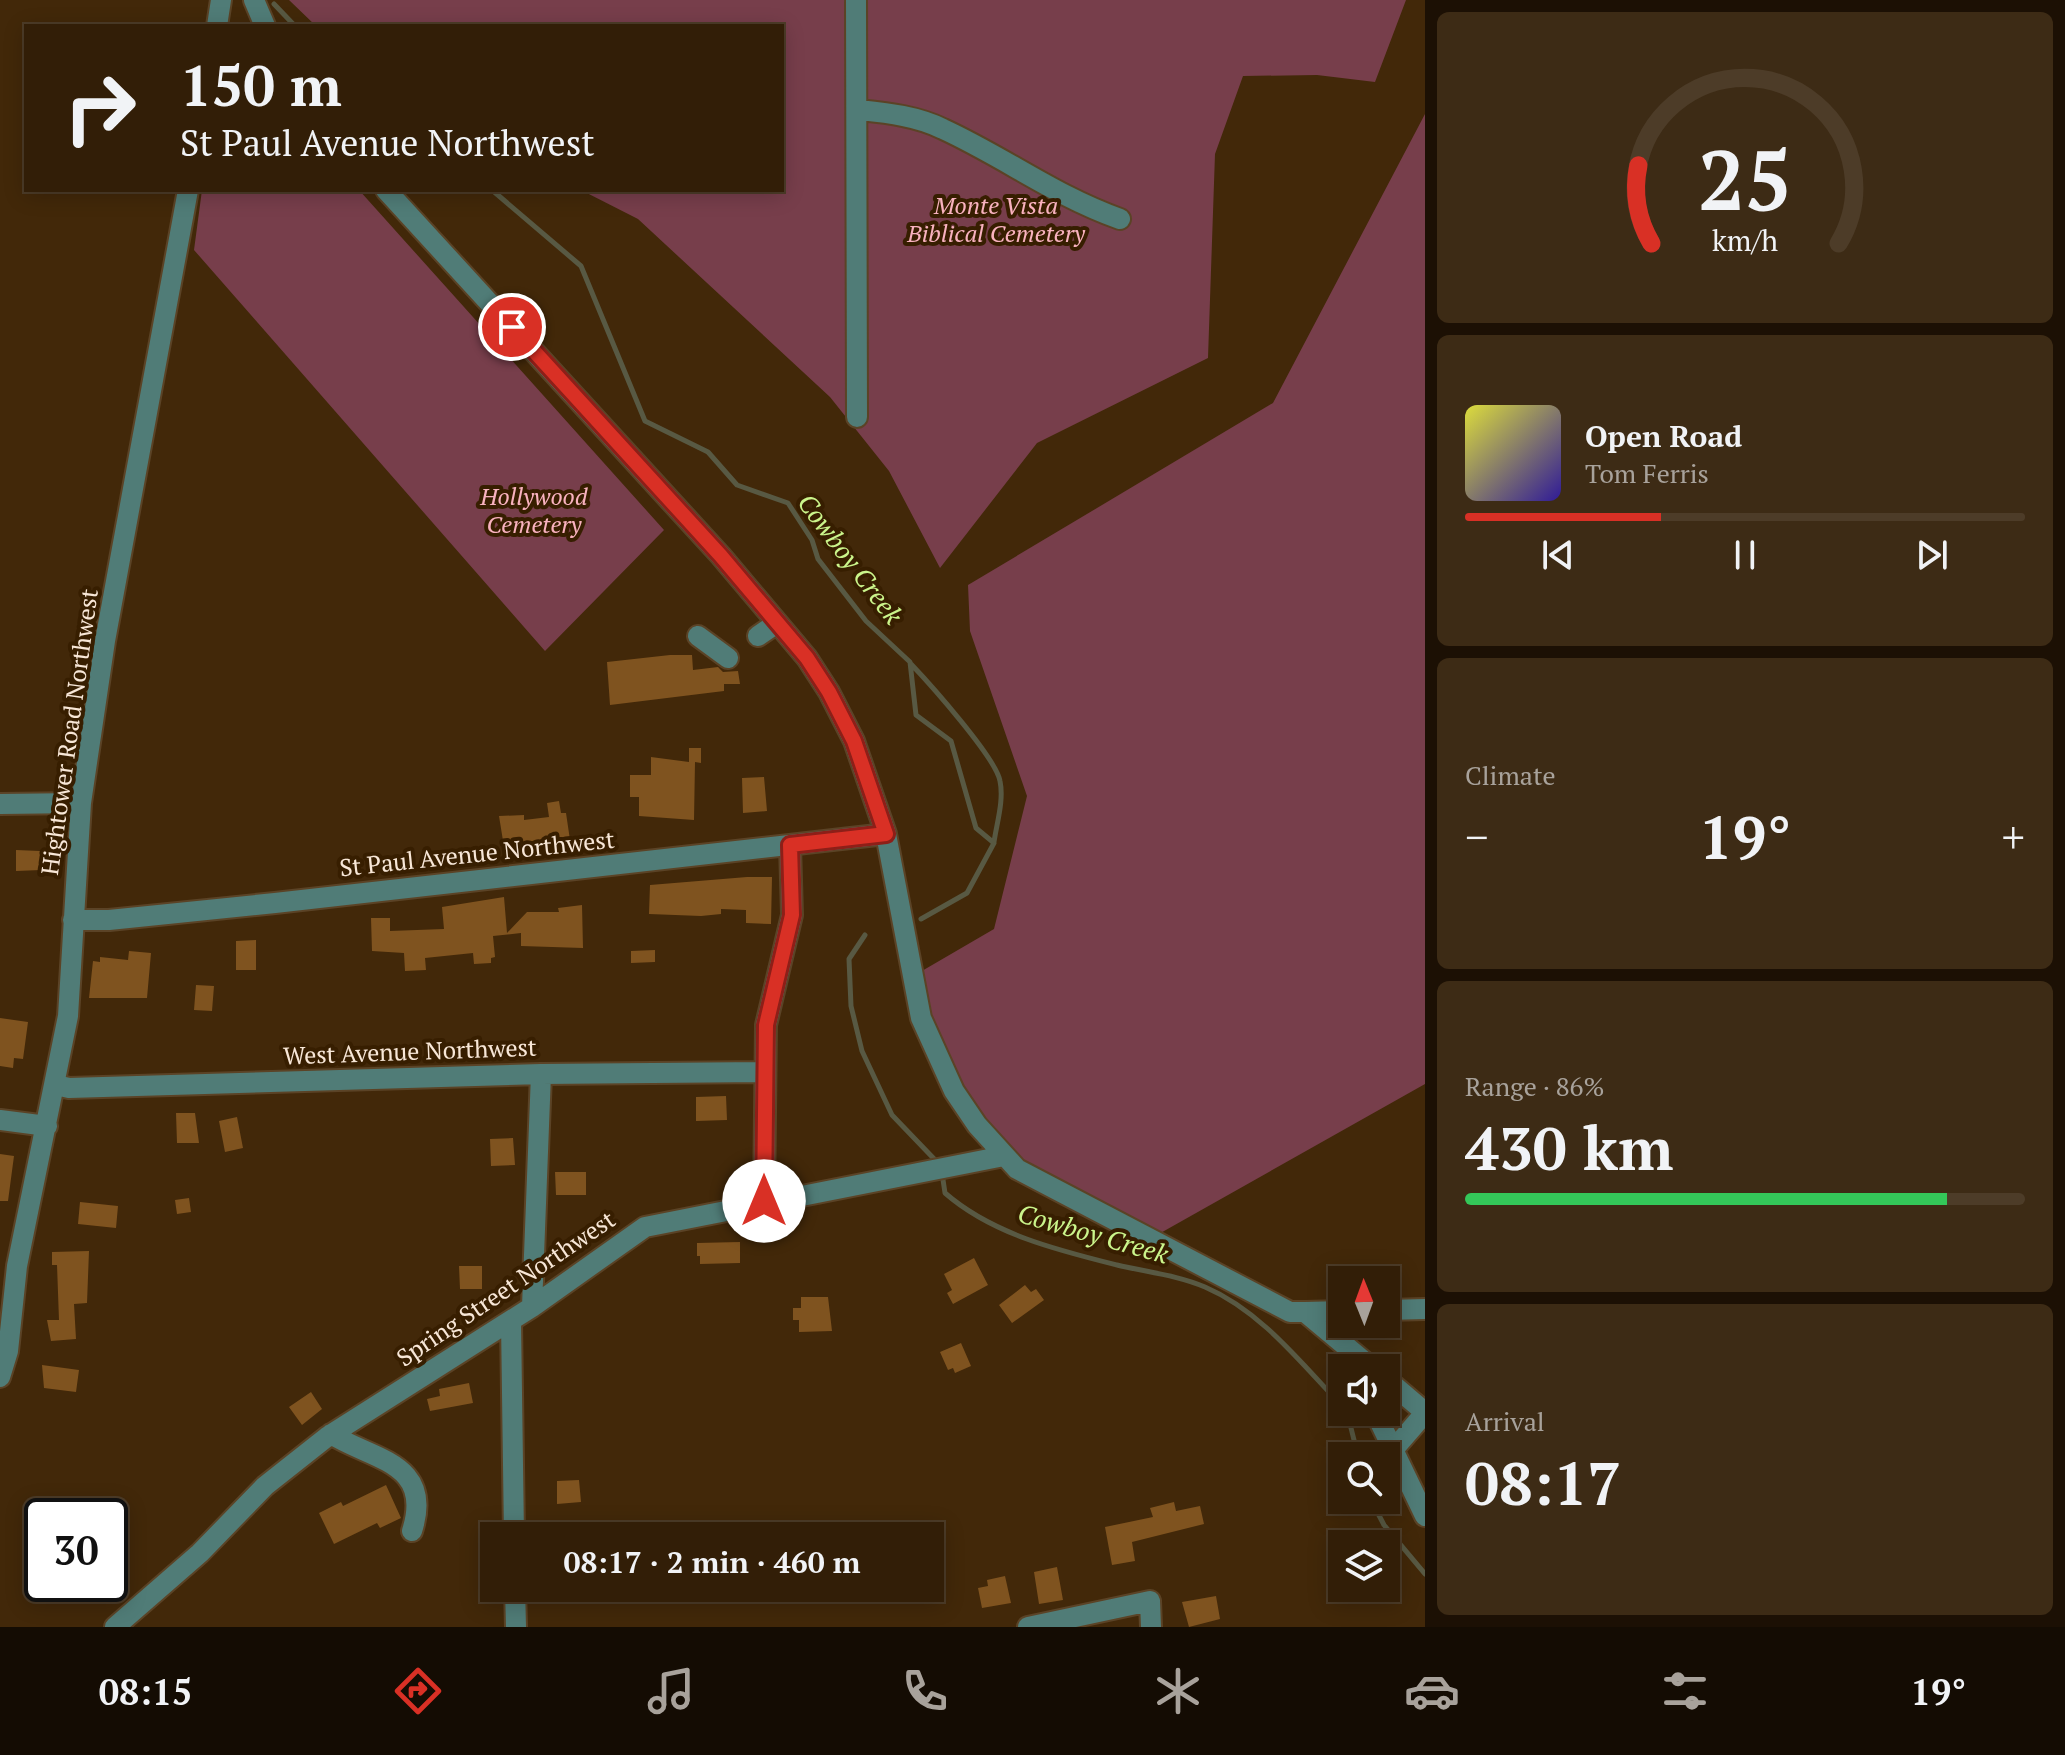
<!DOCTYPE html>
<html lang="en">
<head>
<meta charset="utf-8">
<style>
  body { margin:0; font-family:"PT Serif",serif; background:#3d2b15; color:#f1f3f6; height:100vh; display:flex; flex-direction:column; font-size:30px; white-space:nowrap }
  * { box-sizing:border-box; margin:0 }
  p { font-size:26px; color:#a8a29b }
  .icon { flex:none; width:44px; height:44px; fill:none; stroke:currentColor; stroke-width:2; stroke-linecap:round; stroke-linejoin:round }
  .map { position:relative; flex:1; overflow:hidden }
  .drawer { display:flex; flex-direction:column; gap:12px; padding:12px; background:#1c1004; width:640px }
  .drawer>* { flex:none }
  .hud { position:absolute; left:24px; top:24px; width:760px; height:168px; border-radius:0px; box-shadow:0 4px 20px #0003,0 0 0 2px #4d3c28; background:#321e07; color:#f1f3f6; overflow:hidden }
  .needle { width:52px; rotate:359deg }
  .controls { position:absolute; left:1328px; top:1266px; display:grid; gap:16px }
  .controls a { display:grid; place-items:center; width:72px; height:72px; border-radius:0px; background:#321e07; box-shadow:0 4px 20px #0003,0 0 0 2px #4d3c28; font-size:40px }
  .speed { position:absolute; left:24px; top:1498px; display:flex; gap:16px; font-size:40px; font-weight:700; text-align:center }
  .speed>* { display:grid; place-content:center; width:104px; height:104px; border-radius:50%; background:#321e07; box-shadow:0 4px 20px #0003,0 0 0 2px #4d3c28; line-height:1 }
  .speed .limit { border:4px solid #111; border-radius:12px; background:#fff; color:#111 }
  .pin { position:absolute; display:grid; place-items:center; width:68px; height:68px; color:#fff; margin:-34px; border:4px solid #fff; border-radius:50%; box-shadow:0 2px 8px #0007 }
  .me { position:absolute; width:88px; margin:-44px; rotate:0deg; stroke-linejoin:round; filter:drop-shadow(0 0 6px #0008) }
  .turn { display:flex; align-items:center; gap:28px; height:168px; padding:0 24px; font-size:36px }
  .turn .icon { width:104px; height:104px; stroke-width:2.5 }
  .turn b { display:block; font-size:56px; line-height:68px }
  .big { font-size:60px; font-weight:700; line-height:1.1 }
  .drawer .card { flex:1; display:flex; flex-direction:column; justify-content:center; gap:12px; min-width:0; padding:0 28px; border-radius:12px; background:#3d2b15 }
  .drawer .dial { align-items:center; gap:0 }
  .dial svg { height:208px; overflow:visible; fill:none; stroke:#4d3c28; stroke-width:7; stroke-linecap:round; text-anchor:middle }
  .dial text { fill:#f1f3f6; stroke:none }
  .song { display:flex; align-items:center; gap:24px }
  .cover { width:96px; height:96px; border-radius:12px; background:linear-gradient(135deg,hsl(60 70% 55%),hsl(250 70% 35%)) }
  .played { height:8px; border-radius:4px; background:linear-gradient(90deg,#d93025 35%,#4d3c28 35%) }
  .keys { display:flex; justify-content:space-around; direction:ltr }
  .heat { display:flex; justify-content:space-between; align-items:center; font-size:44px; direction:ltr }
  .charge { height:12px; border-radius:6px; background:linear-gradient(90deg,#34c759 86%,#4d3c28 0) }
  .trip { position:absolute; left:480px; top:1522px; width:464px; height:80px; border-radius:0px; background:#321e07; box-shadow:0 4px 20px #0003,0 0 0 2px #4d3c28; font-weight:700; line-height:80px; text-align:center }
  .tabs { display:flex; height:128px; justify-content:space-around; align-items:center; background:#140c03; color:#a8a29b }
  .tabs .icon { width:56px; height:56px }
  .tabs .active { color:#d93025 }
  .tabs b { font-size:36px; color:#f1f3f6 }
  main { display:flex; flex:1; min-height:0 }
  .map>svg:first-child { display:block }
  .green { fill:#773e4b }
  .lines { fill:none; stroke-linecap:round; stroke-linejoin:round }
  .stream { stroke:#585943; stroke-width:5 }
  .building { fill:#7f531f }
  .minor-casing { stroke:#5b4326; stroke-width:24 }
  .minor { stroke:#507c77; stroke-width:20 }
  .route-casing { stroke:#8d1f18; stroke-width:20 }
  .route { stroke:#d93025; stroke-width:14 }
  .labels { text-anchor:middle; stroke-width:8; stroke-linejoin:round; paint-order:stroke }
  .park-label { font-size:24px; font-style:italic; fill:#f9b2bf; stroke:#371e00 }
  .street-label { font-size:24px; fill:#f8e7d7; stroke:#371e00 }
  .water-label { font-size:26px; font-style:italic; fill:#cbf58b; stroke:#371e00 }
</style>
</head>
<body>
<main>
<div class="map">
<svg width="1425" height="1627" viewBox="0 0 1425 1627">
  <rect width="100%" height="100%" fill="#422809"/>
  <path class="green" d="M289 0H1406L1375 82 1317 75 1243 76 1215 154 1208 358 1037 443 940 568 889 471 830 397 638 219 581 190H782V26H316Z
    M1425 114V1084L1141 1244 1007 1167 952 1080 915 975 994 929 1027 796 970 631 968 585 1273 403Z
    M202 190H359L664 530 545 651 194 250Z"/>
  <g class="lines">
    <path class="stream" d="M274 4 295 26
      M492 190 581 266 645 421 708 452 737 485 788 503 812 540 818 559 866 621 910 662 916 715 951 741 976 828 994 843 967 893 921 919
      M911 664C930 684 996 758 1000 781 1004 800 997 822 994 842
      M865 935 849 959 851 1006 862 1051 892 1115 939 1164
      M942 1173 945 1193C992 1234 1057 1250 1117 1265 1146 1272 1177 1275 1205 1287 1261 1311 1301 1363 1342 1406
      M1347 1412 1358 1456
      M1371 1500 1384 1525 1425 1574"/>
  </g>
  <path class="building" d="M670 655H692L693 670 718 667 723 672 738 671 740 684H724V691L610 705 607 662Z
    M689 748H701V763L695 762 694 820 639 816V797H630V775H651V757L689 762Z
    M764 777 767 811 743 813 742 778Z
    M559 801 561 813H566L570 840 550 843V838L504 847 499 816 524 815V820L549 817 547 803Z
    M16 850 40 851 41 870 16 871Z
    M747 877H772L771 924 746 923V910L721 909V914L701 916 649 914 650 885Z
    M504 897 507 933 527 912H559L558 908 582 905 583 948 521 946V933L493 936 495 957 491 958V963L474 964 473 953 425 958 426 970 405 971 404 953 372 951 371 918H390V931L444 929 442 907Z
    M256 940V970H236V941Z
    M655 950V962L631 963V951Z
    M129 951 151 953 147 998H89L93 961 100 962V957L128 960Z
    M196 985 214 986 212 1011 194 1010Z
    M0 1018 28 1022 23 1059 14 1058 13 1068 0 1066Z
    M726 1096 727 1120 696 1121V1097Z
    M176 1113H195L199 1143H177Z
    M237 1117 243 1148 225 1152 219 1121Z
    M513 1138 515 1165 491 1166 490 1139Z
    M0 1154 14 1156 8 1201H0Z
    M555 1172H586V1195H556Z
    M189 1198 191 1212 177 1214 175 1200Z
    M80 1202 118 1206 116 1228 78 1224Z
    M740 1242V1263L700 1264V1256H697V1243Z
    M89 1251 87 1303 74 1304 76 1339 51 1341 47 1320H59L57 1265H52V1252Z
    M974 1258 988 1285 953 1304 947 1293 952 1290 944 1274Z
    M459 1266H482V1289H460Z
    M1025 1285 1031 1292 1036 1289 1044 1300 1012 1323 999 1305Z
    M801 1297H828L832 1331 799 1332V1320H793V1308H801Z
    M961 1343 971 1366 955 1373 953 1368 948 1370 940 1352Z
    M42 1365 79 1370 76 1392 44 1388Z
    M469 1383 473 1403 430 1411 427 1399 440 1396 439 1389Z
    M311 1392 322 1409 302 1425 289 1407Z
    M579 1480 581 1502 557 1504V1481Z
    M386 1485 401 1518 380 1528 377 1523 334 1544 319 1513 341 1502 343 1506Z
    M1174 1502 1176 1511 1200 1506 1204 1524 1132 1542 1135 1561 1112 1565 1105 1527 1153 1517 1150 1508Z
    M1057 1567 1063 1600 1039 1604 1034 1572Z
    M1005 1576 1011 1603 982 1608 978 1588 988 1586 987 1580Z
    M577 1588H601V1603L577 1604Z
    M1216 1596 1220 1619 1189 1627 1182 1602Z"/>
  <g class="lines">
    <g class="minor-casing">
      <path id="minor" d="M254 0 265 26
        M856 0 857 417
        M217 26 221 0
        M859 110C887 113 917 116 943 129 1006 158 1053 195 1120 219
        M386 190 721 556 807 658 829 692 854 741 886 834 921 1018 954 1091 977 1125 1017 1169 1290 1312H1305L1372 1368
        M698 636 728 658
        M758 636 777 623
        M0 804 81 803
        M73 920H109L275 903 886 834
        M56 1085 69 1088 541 1074 765 1072
        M0 1120 47 1126
        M764 1201 766 1025 792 915 790 845
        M532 1307 541 1074
        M1386 1310 1425 1309
        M1305 1312 1342 1311
        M511 1321 514 1536
        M0 1377 8 1351 17 1266 68 1016 81 803 105 641 188 190
        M1386 1379 1425 1412
        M1375 1412 1425 1516
        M331 1434C372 1460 434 1462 412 1531
        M1393 1450 1425 1413
        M515 1588 516 1627
        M115 1627 200 1553 265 1486 327 1437 532 1307 645 1227 1004 1156
        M1028 1627 1150 1601 1151 1627"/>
    </g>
    <use href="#minor" class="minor"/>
  </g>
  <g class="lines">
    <g class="route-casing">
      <path id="route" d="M512 327 721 556 807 658 829 692 854 741 886 834 790 845 792 915 766 1025 764 1201"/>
    </g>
    <use href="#route" class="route"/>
  </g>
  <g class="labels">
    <g class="park-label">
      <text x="996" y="214">Monte Vista<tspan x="996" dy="28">Biblical Cemetery</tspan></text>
      <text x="534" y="505">Hollywood<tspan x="534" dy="28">Cemetery</tspan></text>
    </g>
    <g class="street-label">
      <text transform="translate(70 732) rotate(-82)" y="8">Hightower Road Northwest</text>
      <text transform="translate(477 854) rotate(-6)" y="8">St Paul Avenue Northwest</text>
      <text transform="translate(410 1052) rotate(-2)" y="8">West Avenue Northwest</text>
      <text transform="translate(506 1289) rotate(-34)" y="8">Spring Street Northwest</text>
    </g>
    <g class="water-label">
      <text transform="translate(850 559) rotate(53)" y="9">Cowboy Creek</text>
      <text transform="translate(1093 1234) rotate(16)" y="9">Cowboy Creek</text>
    </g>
  </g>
</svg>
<div class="controls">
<a><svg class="needle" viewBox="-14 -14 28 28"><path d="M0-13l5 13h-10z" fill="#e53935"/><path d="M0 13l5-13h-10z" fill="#a8a29b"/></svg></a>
<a><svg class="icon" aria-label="sound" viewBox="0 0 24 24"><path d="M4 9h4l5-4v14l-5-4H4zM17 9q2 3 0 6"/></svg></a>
<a><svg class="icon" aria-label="search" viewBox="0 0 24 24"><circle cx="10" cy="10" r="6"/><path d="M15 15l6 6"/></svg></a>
<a><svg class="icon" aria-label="layers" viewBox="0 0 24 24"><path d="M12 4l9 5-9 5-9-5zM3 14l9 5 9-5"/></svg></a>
</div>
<div class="speed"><div class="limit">30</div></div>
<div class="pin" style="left:512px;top:327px;background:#d93025"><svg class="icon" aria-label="arrive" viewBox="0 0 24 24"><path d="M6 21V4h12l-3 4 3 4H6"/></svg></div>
<svg class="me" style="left:764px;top:1201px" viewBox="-20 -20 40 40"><circle r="19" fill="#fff"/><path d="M0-13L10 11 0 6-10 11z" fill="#d93025"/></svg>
<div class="trip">08:17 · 2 min · 460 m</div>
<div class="hud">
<div class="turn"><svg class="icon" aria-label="right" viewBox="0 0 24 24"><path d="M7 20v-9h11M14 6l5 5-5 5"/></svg><div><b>150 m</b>St Paul Avenue Northwest</div></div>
</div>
</div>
<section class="drawer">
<div class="card dial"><svg viewBox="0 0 100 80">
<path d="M14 69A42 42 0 1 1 86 69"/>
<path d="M14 69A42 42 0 0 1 9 39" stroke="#d93025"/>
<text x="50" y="56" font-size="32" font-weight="700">25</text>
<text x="50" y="72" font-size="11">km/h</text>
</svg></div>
<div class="card">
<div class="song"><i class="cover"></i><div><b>Open Road</b><p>Tom Ferris</p></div></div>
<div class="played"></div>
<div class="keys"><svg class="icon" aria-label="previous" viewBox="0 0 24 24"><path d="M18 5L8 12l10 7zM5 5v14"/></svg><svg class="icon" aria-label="pause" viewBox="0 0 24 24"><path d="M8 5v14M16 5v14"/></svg><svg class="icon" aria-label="next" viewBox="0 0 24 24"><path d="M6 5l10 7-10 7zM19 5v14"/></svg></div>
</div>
<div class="card"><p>Climate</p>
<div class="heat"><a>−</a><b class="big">19°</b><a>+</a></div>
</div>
<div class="card"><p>Range · 86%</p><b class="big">430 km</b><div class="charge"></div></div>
<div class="card"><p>Arrival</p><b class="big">08:17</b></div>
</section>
</main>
<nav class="tabs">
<b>08:15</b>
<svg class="icon active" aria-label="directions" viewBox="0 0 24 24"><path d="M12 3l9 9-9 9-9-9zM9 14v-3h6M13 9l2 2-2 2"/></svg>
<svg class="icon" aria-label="music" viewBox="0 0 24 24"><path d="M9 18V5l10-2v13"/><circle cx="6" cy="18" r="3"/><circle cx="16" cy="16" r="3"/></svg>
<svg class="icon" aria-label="phone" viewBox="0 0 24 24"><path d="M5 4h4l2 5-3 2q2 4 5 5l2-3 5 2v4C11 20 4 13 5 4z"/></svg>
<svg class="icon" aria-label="climate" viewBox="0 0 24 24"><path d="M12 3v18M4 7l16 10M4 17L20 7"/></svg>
<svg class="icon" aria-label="car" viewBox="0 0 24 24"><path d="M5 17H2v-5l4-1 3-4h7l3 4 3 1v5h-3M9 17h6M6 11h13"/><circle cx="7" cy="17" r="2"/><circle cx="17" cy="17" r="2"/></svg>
<svg class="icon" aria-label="filters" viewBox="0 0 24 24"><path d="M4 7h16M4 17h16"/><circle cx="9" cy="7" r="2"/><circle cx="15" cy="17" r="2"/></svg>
<b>19°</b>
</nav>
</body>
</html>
